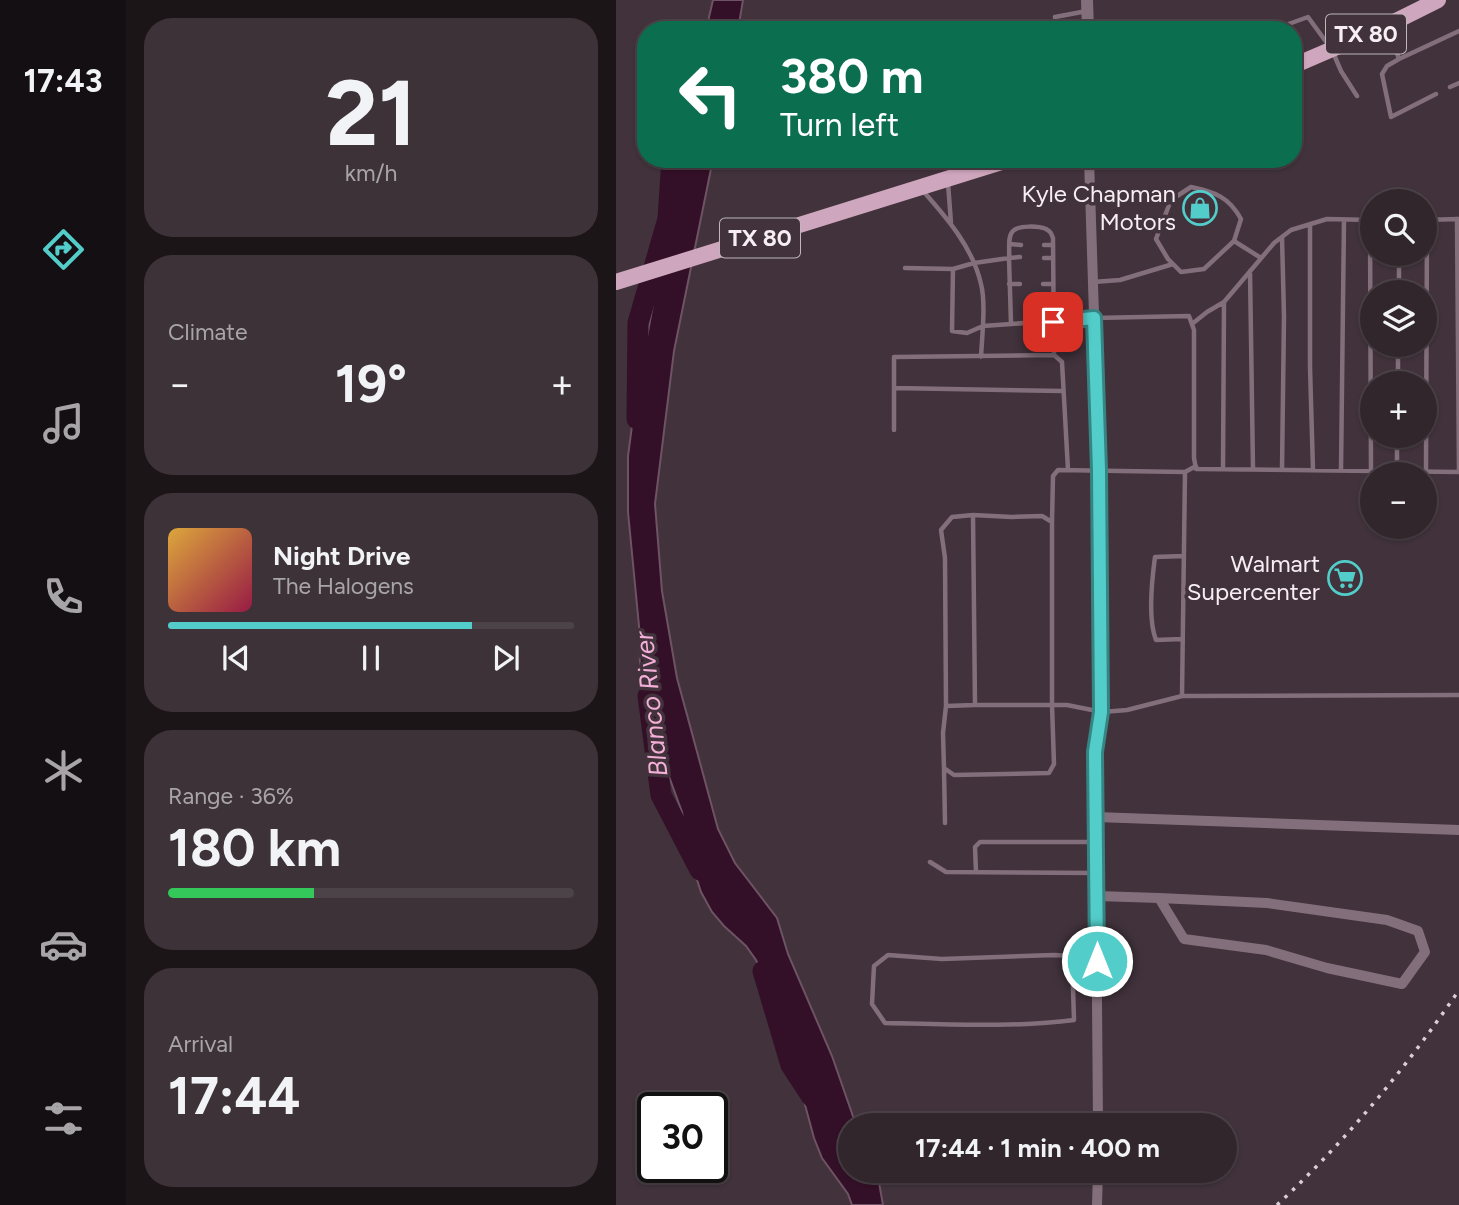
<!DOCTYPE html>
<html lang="en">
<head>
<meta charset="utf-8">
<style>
  body { margin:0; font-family:Figtree,sans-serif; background:#3d3238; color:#f1f3f6; height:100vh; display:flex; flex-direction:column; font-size:26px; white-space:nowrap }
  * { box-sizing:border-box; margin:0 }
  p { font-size:23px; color:#a8a5a9 }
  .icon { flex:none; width:38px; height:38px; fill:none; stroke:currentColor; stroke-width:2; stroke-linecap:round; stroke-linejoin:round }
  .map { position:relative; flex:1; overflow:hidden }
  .details { display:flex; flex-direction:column; gap:18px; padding:18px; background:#1b1518; width:490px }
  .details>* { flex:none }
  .banner { position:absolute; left:21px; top:21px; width:665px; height:147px; border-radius:28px; box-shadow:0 2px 5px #0004,0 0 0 2px #4c4348; background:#0b6e4f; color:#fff; overflow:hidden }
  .fabs { position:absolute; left:744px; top:189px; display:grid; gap:14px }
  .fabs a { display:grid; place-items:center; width:77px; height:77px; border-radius:50%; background:#31262c; box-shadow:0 2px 5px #0004,0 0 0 2px #4c4348; font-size:35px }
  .speed { position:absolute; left:21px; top:1092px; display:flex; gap:14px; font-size:35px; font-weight:700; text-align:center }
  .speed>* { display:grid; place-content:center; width:91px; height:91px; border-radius:50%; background:#31262c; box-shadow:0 2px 5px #0004,0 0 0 2px #4c4348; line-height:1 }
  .speed .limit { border:4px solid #111; border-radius:10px; background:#fff; color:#111 }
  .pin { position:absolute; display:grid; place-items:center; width:60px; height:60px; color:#fff; margin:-30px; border-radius:14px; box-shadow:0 4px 10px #0006 }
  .me { position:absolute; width:77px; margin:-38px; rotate:0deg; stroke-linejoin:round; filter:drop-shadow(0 0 5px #0008) }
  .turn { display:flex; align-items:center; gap:24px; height:147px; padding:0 28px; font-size:32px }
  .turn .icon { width:91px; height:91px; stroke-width:2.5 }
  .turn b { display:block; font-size:49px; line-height:60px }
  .big { font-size:52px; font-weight:700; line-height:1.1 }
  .details .widget { flex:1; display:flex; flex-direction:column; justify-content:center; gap:10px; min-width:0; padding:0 24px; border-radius:28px; background:#3d3238 }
  .details .dial { align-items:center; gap:0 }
  .dial b { font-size:91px; line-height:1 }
  .song { display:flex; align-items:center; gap:21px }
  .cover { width:84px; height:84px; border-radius:10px; background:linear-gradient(135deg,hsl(40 70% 55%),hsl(340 70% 35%)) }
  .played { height:7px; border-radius:4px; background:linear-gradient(90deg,#53cdca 75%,#4c4348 75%) }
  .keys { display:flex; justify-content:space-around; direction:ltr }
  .heat { display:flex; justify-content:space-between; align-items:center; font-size:38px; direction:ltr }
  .charge { height:10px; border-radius:5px; background:linear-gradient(90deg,#34c759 36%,#4c4348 0) }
  .trip { position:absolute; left:222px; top:1113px; width:399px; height:70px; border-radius:35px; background:#31262c; box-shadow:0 2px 5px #0004,0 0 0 2px #4c4348; font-weight:700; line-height:70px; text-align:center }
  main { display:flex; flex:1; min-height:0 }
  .dock { display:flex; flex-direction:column; width:126px; justify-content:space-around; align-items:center; background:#140f12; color:#a8a5a9 }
  .dock .icon { width:49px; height:49px }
  .dock .active { color:#53cdca }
  .dock b { font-size:32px; color:#f1f3f6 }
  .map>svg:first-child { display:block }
  .water { fill:#331027; stroke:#6e5364; stroke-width:2 }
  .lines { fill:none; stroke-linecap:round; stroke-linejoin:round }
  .river { stroke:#331027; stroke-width:21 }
  .service { stroke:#836f7b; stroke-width:4.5 }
  .minor { stroke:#836f7b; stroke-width:10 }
  .tertiary { stroke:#836f7b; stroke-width:12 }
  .primary { stroke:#cea6bd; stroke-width:16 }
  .rail { stroke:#d9cfd5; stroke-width:3.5; stroke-dasharray:3.5 7; stroke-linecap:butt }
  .route-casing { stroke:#368583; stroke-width:18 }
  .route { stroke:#53cdca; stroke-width:12 }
  .labels { text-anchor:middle; stroke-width:7; stroke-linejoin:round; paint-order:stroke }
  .shield { fill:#41323b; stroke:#c0b6bc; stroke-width:2 }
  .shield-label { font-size:23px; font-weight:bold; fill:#f7eef3 }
  .poi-label { font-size:24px; fill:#f7eef3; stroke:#41323b; text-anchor:end }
  .water-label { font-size:26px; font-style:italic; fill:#f4afd8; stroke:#41323b }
</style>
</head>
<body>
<main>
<nav class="dock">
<b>17:43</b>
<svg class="icon active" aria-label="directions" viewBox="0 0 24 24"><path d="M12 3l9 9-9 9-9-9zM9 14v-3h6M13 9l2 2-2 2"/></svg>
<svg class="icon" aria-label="music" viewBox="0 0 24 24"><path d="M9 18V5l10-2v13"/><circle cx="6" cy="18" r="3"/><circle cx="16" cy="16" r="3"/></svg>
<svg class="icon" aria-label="phone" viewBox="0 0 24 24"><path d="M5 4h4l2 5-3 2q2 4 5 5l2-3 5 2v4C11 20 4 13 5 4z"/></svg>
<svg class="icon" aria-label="climate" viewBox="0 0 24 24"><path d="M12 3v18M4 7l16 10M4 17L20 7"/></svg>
<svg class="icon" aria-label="car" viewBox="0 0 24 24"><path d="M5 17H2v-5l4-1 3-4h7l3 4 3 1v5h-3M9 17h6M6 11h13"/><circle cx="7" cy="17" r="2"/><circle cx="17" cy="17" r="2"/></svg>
<svg class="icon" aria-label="filters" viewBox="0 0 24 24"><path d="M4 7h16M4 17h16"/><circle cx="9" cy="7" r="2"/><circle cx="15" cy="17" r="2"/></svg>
</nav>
<section class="details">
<div class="widget dial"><b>21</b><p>km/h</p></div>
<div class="widget"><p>Climate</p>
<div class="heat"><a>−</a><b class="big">19°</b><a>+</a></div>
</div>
<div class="widget">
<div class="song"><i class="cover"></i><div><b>Night Drive</b><p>The Halogens</p></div></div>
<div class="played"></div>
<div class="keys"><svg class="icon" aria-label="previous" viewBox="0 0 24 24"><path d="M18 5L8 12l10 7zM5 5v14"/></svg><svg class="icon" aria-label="pause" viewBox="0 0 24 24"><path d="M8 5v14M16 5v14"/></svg><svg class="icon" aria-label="next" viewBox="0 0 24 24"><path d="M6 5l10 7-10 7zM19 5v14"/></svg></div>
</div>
<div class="widget"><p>Range · 36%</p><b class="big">180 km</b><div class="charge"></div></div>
<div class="widget"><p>Arrival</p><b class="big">17:44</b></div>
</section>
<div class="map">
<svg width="843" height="1205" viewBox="0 0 843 1205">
  <rect width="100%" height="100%" fill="#41323b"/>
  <path class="water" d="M97 0H127L122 30H90Z
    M61 159H97L58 351 39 504 46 591 61 678 102 829 119 863 161 918 172 954 216 1056 240 1125H234V1171H261L267 1205H236L232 1194 206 1158 198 1138 176 1057 147 974 140 960 130 946 108 926 96 912 85 892 74 858 66 812 51 771 33 714 27 685 24 666 23 626 12 512V456L19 403 57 195Z"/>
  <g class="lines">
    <path class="river" d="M21 419 22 323 52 219 56 159
      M32 696 45 795 84 870
      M147 971 175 1065 196 1097"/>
    <path class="service" d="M773 29 783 59 771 66 766 74 775 117 820 94
      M443 30 439 17 471 11
      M656 30 692 17 716 50 725 71 741 96
      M783 59 843 31
      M834 87 843 83
      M332 183 335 223
      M307 191C331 218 357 248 365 284 370 303 366 337 365 357
      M841 219 843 472
      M754 220 755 470
      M809 220 842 219
      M694 224V367L697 470
      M618 241 588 269 565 272 552 259 540 239 555 200 575 187C599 192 613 197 625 219L618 241 645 258
      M394 244 405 245
      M428 245H437
      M428 258H437
      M337 269 336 331 351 333 367 326 478 318 573 316 578 330V458L580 469 843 472
      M634 271 637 469
      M477 282 504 280 557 264
      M393 284H404
      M427 284H437
      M783 292V254
      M427 301H436
      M395 324 393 258 404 257
      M576 324 591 312 608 302 658 243 675 230 711 219 755 220
      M438 355 446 362 452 470
      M782 383V345
      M278 388 447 391
      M278 430V357L438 355 437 238C435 233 435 232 430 229 423 226 403 225 397 231 391 237 394 250 393 258L358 263 337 269 289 268
      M580 466 569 472 566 696 843 695
      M607 469 608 303
      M666 470 668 316 666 237
      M725 470 728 220
      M781 471V436
      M810 471 811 220
      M357 515 396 517 426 516 436 522V705L438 764 433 773 338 775 328 768 327 733 330 706 329 558 325 530 336 517Z
      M357 515 359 705
      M436 522 437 476 442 470 569 472
      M566 639 540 640C532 620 536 579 539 557L568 556
      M330 706 359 705H451L486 712 511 710 566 696
      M328 769 329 823
      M314 862 330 872 480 873
      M360 872 359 847 364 842H480
      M456 956 458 1020C396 1028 331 1024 269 1023L256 1004 258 966 272 955 326 959 438 955 456 956 480 961"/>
    <path class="minor" d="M473 159 483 470 486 712 479 752 482 1125
      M480 817 843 830
      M481 896 543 898
      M543 898 651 903 771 920 802 931 809 952 786 984 711 968 650 950 568 939Z
      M481 1205 482 1171"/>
    <path class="tertiary" d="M471 0 472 30"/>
    <path class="primary" d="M677 66 772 25 822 0
      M0 282 395 159"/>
    <path class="rail" d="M661 1205C730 1141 790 1068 843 990"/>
  </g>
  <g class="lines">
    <g class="route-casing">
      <path id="route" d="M437 322 478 318 483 470 485 712 479 752 481 961"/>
    </g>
    <use href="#route" class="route"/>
  </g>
  <defs>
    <g id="shop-ring" transform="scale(1.75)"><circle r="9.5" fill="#41323b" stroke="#53cdca" stroke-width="1.5"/><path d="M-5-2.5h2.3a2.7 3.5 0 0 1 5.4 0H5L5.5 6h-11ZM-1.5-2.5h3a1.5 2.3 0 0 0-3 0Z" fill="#53cdca"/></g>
    <g id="supermarket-ring" transform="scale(1.75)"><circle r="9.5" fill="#41323b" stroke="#53cdca" stroke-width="1.5"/><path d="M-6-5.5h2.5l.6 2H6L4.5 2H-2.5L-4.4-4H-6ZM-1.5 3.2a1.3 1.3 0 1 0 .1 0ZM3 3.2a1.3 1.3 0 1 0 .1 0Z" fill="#53cdca"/></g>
  </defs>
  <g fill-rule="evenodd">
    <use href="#shop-ring" x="584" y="208"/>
    <use href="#supermarket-ring" x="729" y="578"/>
  </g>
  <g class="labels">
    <g class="shield">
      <rect x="710" y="14.5" width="80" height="39" rx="5"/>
      <rect x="104" y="218.5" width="80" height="39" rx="5"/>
    </g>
    <g class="shield-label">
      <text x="750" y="42">TX 80</text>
      <text x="144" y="246">TX 80</text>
    </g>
    <g class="poi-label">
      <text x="560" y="202">Kyle Chapman<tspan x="560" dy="28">Motors</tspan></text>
      <text x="704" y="572">Walmart<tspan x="704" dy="28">Supercenter</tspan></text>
    </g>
    <g class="water-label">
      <text transform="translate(35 704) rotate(-96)" y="9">Blanco River</text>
    </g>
  </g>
</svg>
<div class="fabs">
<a><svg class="icon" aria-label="search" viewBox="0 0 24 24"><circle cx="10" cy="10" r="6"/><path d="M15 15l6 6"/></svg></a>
<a><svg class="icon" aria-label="layers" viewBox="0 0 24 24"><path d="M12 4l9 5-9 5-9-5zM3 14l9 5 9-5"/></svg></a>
<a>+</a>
<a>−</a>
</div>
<div class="speed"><div class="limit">30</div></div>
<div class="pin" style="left:437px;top:322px;background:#d93025"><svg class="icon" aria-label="arrive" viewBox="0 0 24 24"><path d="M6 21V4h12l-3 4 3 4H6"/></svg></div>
<svg class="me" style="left:481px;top:961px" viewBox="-20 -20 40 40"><circle r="17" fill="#53cdca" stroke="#fff" stroke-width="3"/><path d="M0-11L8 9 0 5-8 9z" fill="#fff"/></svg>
<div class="trip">17:44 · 1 min · 400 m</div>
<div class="banner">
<div class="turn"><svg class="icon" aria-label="left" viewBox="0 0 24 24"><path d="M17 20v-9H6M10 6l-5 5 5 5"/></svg><div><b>380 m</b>Turn left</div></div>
</div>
</div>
</main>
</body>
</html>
